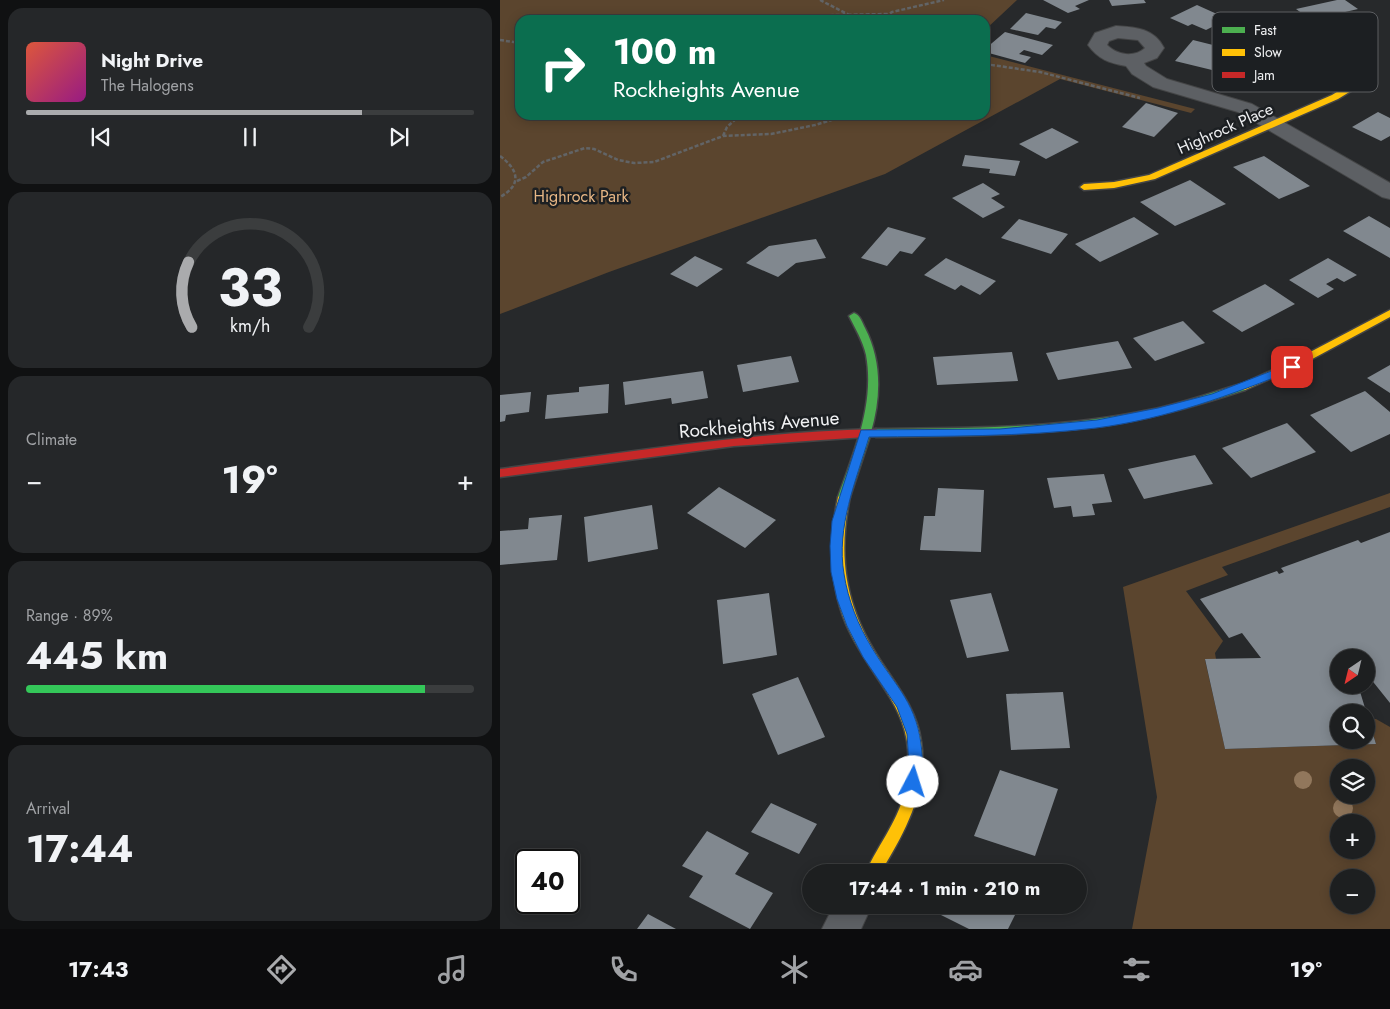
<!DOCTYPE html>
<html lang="en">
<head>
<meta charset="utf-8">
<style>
  body { margin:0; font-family:Jost,sans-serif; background:#252729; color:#f1f3f6; height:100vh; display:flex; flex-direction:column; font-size:19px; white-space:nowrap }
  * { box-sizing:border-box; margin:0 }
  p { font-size:16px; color:#a0a2a5 }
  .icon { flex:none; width:28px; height:28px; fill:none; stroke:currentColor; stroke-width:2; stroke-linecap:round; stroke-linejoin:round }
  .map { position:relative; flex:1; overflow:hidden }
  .panel { display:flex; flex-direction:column; gap:8px; padding:8px; background:#101112; width:500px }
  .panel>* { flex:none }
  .hud { position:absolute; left:15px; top:15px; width:475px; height:105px; border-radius:15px; box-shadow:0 2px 12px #0003,0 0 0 1px #3b3d3e; background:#0b6e4f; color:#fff; overflow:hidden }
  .needle { width:32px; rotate:215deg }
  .controls { position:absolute; left:830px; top:649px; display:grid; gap:10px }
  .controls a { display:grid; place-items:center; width:45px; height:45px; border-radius:50%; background:#1d1f20; box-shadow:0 2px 12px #0003,0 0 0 1px #3b3d3e; font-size:25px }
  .speed { position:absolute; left:15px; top:849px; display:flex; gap:10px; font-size:25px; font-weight:700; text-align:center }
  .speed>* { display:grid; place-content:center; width:65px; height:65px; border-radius:50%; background:#1d1f20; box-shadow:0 2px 12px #0003,0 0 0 1px #3b3d3e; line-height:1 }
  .speed .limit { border:2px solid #111; border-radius:8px; background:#fff; color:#111 }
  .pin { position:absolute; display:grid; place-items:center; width:42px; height:42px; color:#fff; margin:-21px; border-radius:10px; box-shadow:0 2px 8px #0006 }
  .me { position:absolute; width:55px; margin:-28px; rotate:5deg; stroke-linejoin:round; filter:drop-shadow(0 0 4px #0008) }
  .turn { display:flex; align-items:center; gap:18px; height:105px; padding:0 15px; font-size:22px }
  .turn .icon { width:65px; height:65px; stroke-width:2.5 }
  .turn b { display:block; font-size:35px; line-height:42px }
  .big { font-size:38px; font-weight:700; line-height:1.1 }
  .panel .card { flex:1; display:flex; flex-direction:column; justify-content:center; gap:8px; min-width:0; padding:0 18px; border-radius:15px; background:#252729 }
  .panel .dial { align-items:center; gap:0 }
  .dial svg { height:130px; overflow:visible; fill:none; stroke:#3b3d3e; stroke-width:7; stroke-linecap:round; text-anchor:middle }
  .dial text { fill:#f1f3f6; stroke:none }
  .song { display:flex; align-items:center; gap:15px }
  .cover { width:60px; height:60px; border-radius:8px; background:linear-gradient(135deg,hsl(10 70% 55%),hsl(310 70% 35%)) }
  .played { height:5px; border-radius:2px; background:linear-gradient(90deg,#aaabad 75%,#3b3d3e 75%) }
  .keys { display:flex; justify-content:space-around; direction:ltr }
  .heat { display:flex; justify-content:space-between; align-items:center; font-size:28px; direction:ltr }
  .charge { height:8px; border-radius:4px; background:linear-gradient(90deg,#34c759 89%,#3b3d3e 0) }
  .trip { position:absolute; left:302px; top:864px; width:285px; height:50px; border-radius:25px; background:#1d1f20; box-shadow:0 2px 12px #0003,0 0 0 1px #3b3d3e; font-weight:700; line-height:50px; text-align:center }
  .dock { display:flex; height:80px; justify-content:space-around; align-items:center; background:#0c0c0d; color:#a0a2a5 }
  .dock .icon { width:35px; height:35px }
  .dock .on { color:#aaabad }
  .dock b { font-size:22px; color:#f1f3f6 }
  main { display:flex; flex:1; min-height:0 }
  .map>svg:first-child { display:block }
  .green { fill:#5b452e; fill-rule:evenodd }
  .building { fill:#81888f; fill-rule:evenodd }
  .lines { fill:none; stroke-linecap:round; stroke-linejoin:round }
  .street-casing { stroke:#444546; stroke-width:2 }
  .fast-casing { stroke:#444546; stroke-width:3 }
  .slow-casing { stroke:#444546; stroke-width:3 }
  .jam-casing { stroke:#444546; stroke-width:3 }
  .path { stroke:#626466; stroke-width:2.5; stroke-dasharray:4 2; stroke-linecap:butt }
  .street { fill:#5d6064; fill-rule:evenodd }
  .fast { fill:#4caf50; fill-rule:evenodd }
  .slow { fill:#ffc107; fill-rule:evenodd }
  .jam { fill:#c62828; fill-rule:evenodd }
  .tree { fill:#91775c }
  .route { fill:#1a73e8; stroke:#114b97 }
  .labels { text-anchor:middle; stroke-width:5; stroke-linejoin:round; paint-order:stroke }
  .far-street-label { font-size:16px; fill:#f0f1f3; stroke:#1c1f22 }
  .far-park-label { font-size:16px; fill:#e8b785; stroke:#1c1f22 }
  .street-label { font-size:19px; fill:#f0f1f3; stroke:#1c1f22 }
  .key { fill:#1c1f22; stroke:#5c5e61; stroke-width:1 }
  .key-label { font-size:14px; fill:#f0f1f3 }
</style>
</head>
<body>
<main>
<section class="panel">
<div class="card">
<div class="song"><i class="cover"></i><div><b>Night Drive</b><p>The Halogens</p></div></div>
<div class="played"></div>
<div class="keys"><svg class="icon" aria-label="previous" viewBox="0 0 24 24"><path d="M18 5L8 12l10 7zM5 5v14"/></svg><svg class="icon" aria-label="pause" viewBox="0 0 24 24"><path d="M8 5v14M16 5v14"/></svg><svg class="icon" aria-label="next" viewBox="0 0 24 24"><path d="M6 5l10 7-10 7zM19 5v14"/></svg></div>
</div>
<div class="card dial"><svg viewBox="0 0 100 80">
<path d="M14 69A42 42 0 1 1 86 69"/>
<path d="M14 69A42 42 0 0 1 12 29" stroke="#aaabad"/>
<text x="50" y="56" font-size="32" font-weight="700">33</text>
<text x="50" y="72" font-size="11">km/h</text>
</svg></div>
<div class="card"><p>Climate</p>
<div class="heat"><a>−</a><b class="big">19°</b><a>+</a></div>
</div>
<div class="card"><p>Range · 89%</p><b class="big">445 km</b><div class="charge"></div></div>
<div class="card"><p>Arrival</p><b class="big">17:44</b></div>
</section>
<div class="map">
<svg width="890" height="929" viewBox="0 0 890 929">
  <rect width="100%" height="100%" fill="#27292b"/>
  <path class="green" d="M0 0H517L485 30V20H20V115H485V55L695 109 691 113 560 79 385 174 109 272 0 314Z
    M890 493V507L722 567 728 575 686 591 723 641 715 653 716 659 705 660 725 749 876 744 869 719H876L890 727V929H632L657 797 623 587ZM839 768H866V795H839ZM839 822H866V850H839ZM839 878H866V905H839Z"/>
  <path class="building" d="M543 0H589L575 6 580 9 568 13Z
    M609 0H644L646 3 612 6Z
    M837 0H845L858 9 811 20 796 9Z
    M697 5 728 19 706 30 692 24 688 26 670 18Z
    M526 13 562 22 555 29 546 27 538 35 510 29Z
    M505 32 553 45 542 55 524 50 519 54 531 57 525 63 485 52V49Z
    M693 40 729 49 712 70 675 61Z
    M646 103 678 113 654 137 622 127Z
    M878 112 890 118V136L881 141 852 127Z
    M552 128 579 142 546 159 519 144Z
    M465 155 520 161 515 176 489 173 490 169 462 166Z
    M764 156 810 186 779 199 733 167Z
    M690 180 726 204 675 226 640 202Z
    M483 183 500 194 491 198 505 207 483 218 452 198Z
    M869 216 890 228V258L843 231Z
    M634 217 659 234 600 262 575 244Z
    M519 219 568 234 551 254 501 238Z
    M388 227 426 238 412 254 400 251 387 266 361 258Z
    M316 239 326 258 296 263 278 277 246 263 269 246Z
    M195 256 223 269 197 287 170 274Z
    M446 258 496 281 480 295 461 285 455 290 424 275Z
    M828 258 857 275 844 282 837 278 826 284 834 289 818 298 789 280Z
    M765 284 795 304 742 332 712 311Z
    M683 321 705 343 655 361 633 338Z
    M618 341 632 368 558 380 546 353Z
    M512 352 518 381 437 385 433 357Z
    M291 356 299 382 243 392 237 365Z
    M890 365V393L867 378Z
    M203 371 208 398 172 404 171 398 125 405 123 382Z
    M109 384 108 413 45 419 47 395 79 392V387Z
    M865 391 890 412V434L851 452 810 415Z
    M31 392 29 412 6 415 5 421 0 422V395Z
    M787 423 816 452 751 478 722 448Z
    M695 455 713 484 644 499 628 469Z
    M604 474 612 502 592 504 595 515 573 517 571 506 554 508 547 478Z
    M219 487 276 520 245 548 187 513Z
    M438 488 484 490 481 552 420 550 424 516H435Z
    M152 505 158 549 88 562 84 517Z
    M62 515 57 560 0 565V531L28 529 29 518Z
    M890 532V703L866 673V658H839V685H858L876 744 725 749 705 659 761 658 742 633 729 638 700 599 777 571 779 574 784 572 781 568 858 540 861 543ZM839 712H866V740H839Z
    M269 593 277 655 223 664 217 600Z
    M491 593 509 651 467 658 450 600Z
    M298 677 325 737 278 755 252 694Z
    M563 692 570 748 511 750 506 694Z
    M500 770 558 789 535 856 474 836Z
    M271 803 317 824 299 854 251 832Z
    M207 831 249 853 235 874 273 893 250 929 189 897 203 876 182 866Z
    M445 905H520L508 929H469L439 914Z
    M148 914 176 929H137Z"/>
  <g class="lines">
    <g class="street-casing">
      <path id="street" d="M616 26C636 27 655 29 664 48L657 58 644 63 646 66 667 79 752 104 890 183V199L882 197 738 112 653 87 632 74 626 66C609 63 598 59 588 45L595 33ZM618 38 638 40 645 48C634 58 617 55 607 45L609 41Z
        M334 905H372L361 929H322Z"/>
    </g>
    <g class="fast-casing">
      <path id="fast" d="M354 313C360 315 362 322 365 328 382 361 381 397 371 432L376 429C467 428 560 429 649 410 681 404 710 393 741 384L746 388 745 390C699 405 652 419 604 426 529 436 452 436 376 437L371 433 350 497 344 501 338 497C354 452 375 404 366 355 363 341 355 328 349 316Z"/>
    </g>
    <g class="slow-casing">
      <path id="slow" d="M865 68 872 70 851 91 838 99 655 179 614 188 584 190 580 187 584 184 614 182 649 175 832 95 845 87Z
        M890 310V317L803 364 745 390H737L736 388 737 386 795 360Z
        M344 493 350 497C337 559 346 610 382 663 398 687 417 711 421 741 429 789 405 832 381 872H366C379 843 400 819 406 786 420 710 373 686 346 624 329 583 329 540 338 497Z"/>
    </g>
    <g class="jam-casing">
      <path id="jam" d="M376 429 381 433 380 436 234 446 0 477V469C125 453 249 432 376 429Z"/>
    </g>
    <path class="path" d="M320 0 359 20
      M264 20 285 16 388 14
      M380 20 392 12 444 0
      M0 40 20 43
      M485 64 540 72 640 98
      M223 136 227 127 240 115
      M0 156C19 170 22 185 0 197
      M17 181 26 177 43 162 85 148 94 149 118 160 134 163 154 162 223 136 271 134 315 125 348 115"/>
    <use href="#street" class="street"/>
    <use href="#fast" class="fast"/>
    <use href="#slow" class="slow"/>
    <use href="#jam" class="jam"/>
  </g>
  <g class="tree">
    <circle cx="803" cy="780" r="9"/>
    <circle cx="843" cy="808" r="10"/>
  </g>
  <path class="route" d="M792 363 796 364 797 367 796 369C731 395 666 419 596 428 521 437 445 436 369 437 356 481 336 527 344 574 348 600 358 625 372 648 396 688 418 703 422 753 423 764 423 776 418 786L413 788 408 786 406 782 409 765 407 734 397 707 363 657 347 626 337 599 331 572 330 546 332 521 361 430 500 429 597 420 658 408 712 394Z"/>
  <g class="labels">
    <g class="far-street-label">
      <text transform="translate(725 128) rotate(-24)" y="6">Highrock Place</text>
    </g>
    <g class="far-park-label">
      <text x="81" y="202">Highrock Park</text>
    </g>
    <g class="street-label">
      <text transform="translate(259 424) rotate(-5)" y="7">Rockheights Avenue</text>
    </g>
  </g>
  <rect x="712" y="12" width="166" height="80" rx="8" class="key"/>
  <rect x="722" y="27" width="23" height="6" fill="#4caf50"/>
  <rect x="722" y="49" width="23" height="7" fill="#ffc107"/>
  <rect x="722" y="72" width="23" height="6" fill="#c62828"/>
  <g class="key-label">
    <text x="754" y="35">Fast</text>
    <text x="754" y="57">Slow</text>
    <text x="754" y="80">Jam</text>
  </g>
</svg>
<div class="controls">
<a><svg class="needle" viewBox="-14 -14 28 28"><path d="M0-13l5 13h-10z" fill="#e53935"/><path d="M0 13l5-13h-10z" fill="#a0a2a5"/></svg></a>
<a><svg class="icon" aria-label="search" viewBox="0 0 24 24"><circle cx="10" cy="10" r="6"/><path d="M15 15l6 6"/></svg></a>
<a><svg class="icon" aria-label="layers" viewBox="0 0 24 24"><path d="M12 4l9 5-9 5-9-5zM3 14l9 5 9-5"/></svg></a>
<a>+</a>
<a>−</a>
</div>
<div class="speed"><div class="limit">40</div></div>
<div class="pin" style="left:792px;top:367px;background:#d93025"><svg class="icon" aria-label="arrive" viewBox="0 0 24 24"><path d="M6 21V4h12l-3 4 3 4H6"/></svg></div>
<svg class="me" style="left:413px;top:782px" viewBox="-20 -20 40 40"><circle r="19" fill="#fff"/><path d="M0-13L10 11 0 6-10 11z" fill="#1a73e8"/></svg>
<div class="trip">17:44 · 1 min · 210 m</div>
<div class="hud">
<div class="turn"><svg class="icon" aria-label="right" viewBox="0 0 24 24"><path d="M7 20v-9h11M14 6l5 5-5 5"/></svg><div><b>100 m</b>Rockheights Avenue</div></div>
</div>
</div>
</main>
<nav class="dock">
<b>17:43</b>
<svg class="icon on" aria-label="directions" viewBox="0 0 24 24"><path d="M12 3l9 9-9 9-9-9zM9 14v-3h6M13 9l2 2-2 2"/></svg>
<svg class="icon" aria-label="music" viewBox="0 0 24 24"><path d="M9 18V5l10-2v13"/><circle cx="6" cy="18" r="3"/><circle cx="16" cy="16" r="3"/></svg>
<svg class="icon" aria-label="phone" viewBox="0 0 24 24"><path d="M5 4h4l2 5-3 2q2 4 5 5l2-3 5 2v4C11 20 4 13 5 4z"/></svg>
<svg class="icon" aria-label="climate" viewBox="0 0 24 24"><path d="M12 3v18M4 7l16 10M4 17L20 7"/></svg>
<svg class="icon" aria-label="car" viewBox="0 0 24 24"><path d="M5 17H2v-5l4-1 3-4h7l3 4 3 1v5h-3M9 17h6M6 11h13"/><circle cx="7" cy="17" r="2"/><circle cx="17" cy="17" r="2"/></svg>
<svg class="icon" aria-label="filters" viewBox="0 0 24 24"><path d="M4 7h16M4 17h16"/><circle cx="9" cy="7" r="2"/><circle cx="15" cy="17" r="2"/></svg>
<b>19°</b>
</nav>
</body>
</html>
